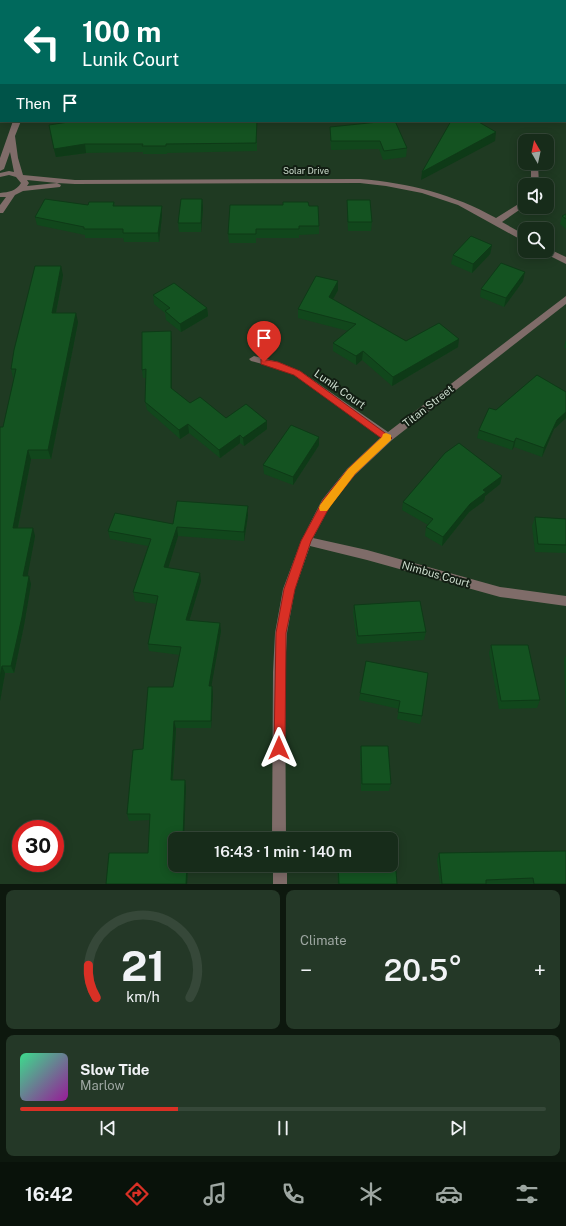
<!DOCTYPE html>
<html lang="en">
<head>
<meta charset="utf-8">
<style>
  body { margin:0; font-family:"Public Sans",sans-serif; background:#243827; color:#f1f3f6; height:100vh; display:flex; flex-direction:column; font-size:15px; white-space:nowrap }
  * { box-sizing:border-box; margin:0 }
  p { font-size:13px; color:#9ea7a2 }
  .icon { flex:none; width:22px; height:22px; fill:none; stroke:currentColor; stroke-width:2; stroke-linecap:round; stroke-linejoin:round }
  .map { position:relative; height:884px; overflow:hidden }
  .drawer { display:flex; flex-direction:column; gap:6px; padding:6px; background:#0d180e; flex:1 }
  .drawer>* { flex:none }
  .hud { position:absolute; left:0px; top:0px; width:566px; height:122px; box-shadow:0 2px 10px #0003,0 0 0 1px #364839; background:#00695c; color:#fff; overflow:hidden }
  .needle { width:26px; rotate:351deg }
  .fabs { position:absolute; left:518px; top:134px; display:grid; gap:8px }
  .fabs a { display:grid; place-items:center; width:36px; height:36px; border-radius:8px; background:#172c1a; box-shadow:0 2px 10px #0003,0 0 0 1px #364839; font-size:20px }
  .speed { position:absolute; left:12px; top:820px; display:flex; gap:8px; font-size:20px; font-weight:700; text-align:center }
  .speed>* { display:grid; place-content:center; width:52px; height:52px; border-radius:50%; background:#172c1a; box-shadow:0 2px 10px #0003,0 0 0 1px #364839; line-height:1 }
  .speed .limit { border:6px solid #d22; background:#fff; color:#111 }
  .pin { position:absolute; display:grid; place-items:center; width:34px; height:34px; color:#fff; margin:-41px -17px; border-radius:50% 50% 50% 0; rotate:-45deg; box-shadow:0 0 4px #0007 }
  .pin .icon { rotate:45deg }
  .me { position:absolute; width:44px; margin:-22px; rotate:0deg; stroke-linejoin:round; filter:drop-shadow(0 0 3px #0008) }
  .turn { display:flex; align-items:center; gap:14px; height:84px; padding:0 16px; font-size:18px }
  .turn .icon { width:52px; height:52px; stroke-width:2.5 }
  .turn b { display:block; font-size:28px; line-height:34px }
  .then { display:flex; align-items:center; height:38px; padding:0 16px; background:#0003; gap:8px; font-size:15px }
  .big { font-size:30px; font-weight:600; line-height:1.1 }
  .drawer .widget { flex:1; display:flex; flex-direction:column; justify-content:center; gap:6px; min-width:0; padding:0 14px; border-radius:8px; background:#243827 }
  .drawer .dial { align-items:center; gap:0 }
  .dial svg { height:104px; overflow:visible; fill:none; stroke:#364839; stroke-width:7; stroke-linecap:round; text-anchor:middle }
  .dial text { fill:#f1f3f6; stroke:none }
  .song { display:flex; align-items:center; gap:12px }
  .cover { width:48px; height:48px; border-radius:6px; background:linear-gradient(135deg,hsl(150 70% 55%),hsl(300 70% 35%)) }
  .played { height:4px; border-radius:2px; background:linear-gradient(90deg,#d93025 30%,#364839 30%) }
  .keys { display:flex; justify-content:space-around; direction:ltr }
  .heat { display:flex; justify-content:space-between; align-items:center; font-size:22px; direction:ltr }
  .drawer .tiles { flex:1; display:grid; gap:6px; grid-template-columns:1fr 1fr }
  .widget:last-child { grid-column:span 2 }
  .trip { position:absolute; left:168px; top:832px; width:230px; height:40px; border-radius:8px; background:#172c1a; box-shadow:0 2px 10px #0003,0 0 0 1px #364839; font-weight:600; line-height:40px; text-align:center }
  .menu { display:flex; height:64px; justify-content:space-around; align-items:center; background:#09120a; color:#9ea7a2 }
  .menu .icon { width:28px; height:28px }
  .menu .selected { color:#d93025 }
  .menu b { font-size:18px; color:#f1f3f6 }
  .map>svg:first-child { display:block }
  .green { fill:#624261 }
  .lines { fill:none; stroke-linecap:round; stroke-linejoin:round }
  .stream { fill:#0e1d54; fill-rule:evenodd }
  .minor { fill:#7f6c69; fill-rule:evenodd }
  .wall { fill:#11471c }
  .shaded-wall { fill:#0e3a17 }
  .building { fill:#145321; stroke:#0e3a17 }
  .route { fill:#d93025; stroke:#8d1f18 }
  .slow { fill:#f59e0b }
  .labels { text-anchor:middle; stroke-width:4; stroke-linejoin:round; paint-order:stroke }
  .far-street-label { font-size:9px; fill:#cbdbcc; stroke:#121e13 }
  .street-label { font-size:11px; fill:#cbdbcc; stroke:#121e13 }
</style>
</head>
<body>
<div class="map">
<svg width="566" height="884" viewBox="0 0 566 884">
  <rect width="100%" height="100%" fill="#1f3a22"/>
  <path class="green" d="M78 0H566V111L565 1Z"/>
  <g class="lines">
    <path class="stream" d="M565 39H566V41H565Z"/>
    <path class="minor" d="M48 0H55L48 1Z
      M0 40H1V44H0Z
      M13 121H21L15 136 18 158 23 175 75 180 360 179C409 183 453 194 496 218L525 200V206L502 222 525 235V242L458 205 422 193 386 186 360 183 75 184 57 183 61 185 60 187 23 191 15 195 3 213H0V205L6 197H0V193C9 192 16 191 21 183L16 177 9 175 0 177V173L9 171 14 172 10 152 4 169 0 171V158ZM27 180 57 183 27 186 29 183Z
      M531 163 538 164 539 185H531Z
      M547 248 566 257V264L544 253 543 251H547Z
      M566 296V304L392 440 355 475 330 506 313 538 367 550 500 587 566 596V606L500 597 367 560 310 546 295 589 287 633 285 672 286 839H272L273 672 275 633 283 589 301 541 322 500 347 469 381 437 294 375 273 367 251 361 249 359 254 356 278 362 300 371 388 432Z
      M273 865H287V884H273Z"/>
  </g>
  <path class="wall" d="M177 121V122L257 121V151L167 153V154H143V152L86 153 56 157 50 133Z
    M330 127 407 148 406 157 383 160 379 149 331 150 330 136Z
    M202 199 203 208 201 232H179L178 223Z
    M347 200 372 222 371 231H348L347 209Z
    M114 202 115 206H162V215L159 242H124L123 238H85V235L37 225 35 217 88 205Z
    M309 206 319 226V234L299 235V238H256V243H229L228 234Z
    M566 214V229L560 224 562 216Z
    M492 245 490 254 472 273 451 264 453 255Z
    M63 275 56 313 78 322 51 459H31L18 528 35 536 27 576 31 584 24 625 14 673H5L0 701 3 427 14 378H13L11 369Z
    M523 281 504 307 480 297 481 289Z
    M338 290 333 299 406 341 458 347 392 386 362 360 356 365 333 351V343L348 331 298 318V309Z
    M153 295 207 308 208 316 181 332 166 320 165 313 154 304Z
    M172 340V389L190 403 226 418 267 421V429L244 446 240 443 220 458 189 433 180 439 147 410 145 402 146 378H143L142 370Z
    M566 340V349L564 347Z
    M566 392V418L554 429 542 457 514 447 512 450 477 438 479 430 496 410Z
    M319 445 293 485 264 474 263 465Z
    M502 476 500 484 485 496 484 501 469 512 442 546 425 536 426 527 428 525 402 510 403 502Z
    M248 515 244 541 178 536 168 568 201 581 189 621 221 631 211 686 213 694 211 728H176L173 780 186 787 175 865H188L187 884 148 853 150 820 129 821 127 814 143 749 173 687 180 655 149 651 148 644 157 604 135 601 133 592 148 546 110 539 108 531Z
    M535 517 566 519V553L535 552 532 526Z
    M354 605 426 632 424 640 357 644 353 613Z
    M491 645 540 700 537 708 499 709 489 653Z
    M566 655V723L564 659Z
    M366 661 422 716 420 724 397 719 399 709 359 700Z
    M361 746 391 784 389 791H361L360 753Z
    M439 853 566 884H440L437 860Z
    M337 865H391L397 884H338Z"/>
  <path class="shaded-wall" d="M0 11 1 16V21L0 24Z
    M496 132 495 141 421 180 422 172Z
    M85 144 86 153 56 157 54 149Z
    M202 199 203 208 201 232V223Z
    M162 206V215L159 242 158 233Z
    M492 245 490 254 472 273 473 264Z
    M61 266 63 275 54 322 52 313Z
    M525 272 523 281 504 307 506 298Z
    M338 281V290L329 306V297Z
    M207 308 208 316 181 332 180 324Z
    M76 313 78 322 51 459 48 450Z
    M171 331 172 340V397L171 388Z
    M459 339 458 347 392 386 393 377Z
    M363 351 362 360 356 365V356Z
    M566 412V418L554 429 542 457 544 448 557 420Z
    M267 421V429L244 446 243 438Z
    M188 424 189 433 180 439 179 430Z
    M240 435V443L220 458 219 450Z
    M319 437V445L293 485V477Z
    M516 438 514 447 512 450 514 442Z
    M28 450 31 459 16 536 13 528Z
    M502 476 500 484 485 496 484 501 469 512 442 546 443 537 470 504 483 490Z
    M248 506V515L244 541V532Z
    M177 527 178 536 166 575 164 567Z
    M33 528 35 536 26 584 23 576Z
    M200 573 201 581 187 628 186 620Z
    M29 576 31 584 24 625 14 673 11 666Z
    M220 623 221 631 210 694 209 686Z
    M2 666 5 673 0 701V677Z
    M212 686 213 694 211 728V721Z
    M174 721 176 728 172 787 171 780Z
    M185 780 186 787 184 839H183Z
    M187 865H188L187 884H186Z"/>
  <path class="building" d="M0 0H13V1H1V11H0Z
    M75 121H176V122L257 121 256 143 166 144V146H142L143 144H85L54 149 49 125Z
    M388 121H395L407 148 384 151 380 141H331L330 127Z
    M451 121H477L496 132 422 172Z
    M45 199 88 205 89 202H114L113 206H162L158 233H123V229H84V227L35 217Z
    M181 199H202L201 223H178Z
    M347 200H370L372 222H348Z
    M283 202H308L309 206H318L319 226H299V229H256V234H228L230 205H283Z
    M566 214V219L562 216Z
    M471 236 492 245 473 264 453 255Z
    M501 263 525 272 506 298 481 289Z
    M35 266H61L52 313H76L48 450H28L13 528H33L23 576H29L22 617 11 666H2L0 677V427H3L16 369H11L14 350Z
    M316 276 338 281 329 297 406 341 439 323 459 339 393 377 363 351 356 356 333 343 356 324 298 309Z
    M174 283 207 308 180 324 165 311 170 308 153 295Z
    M171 331V388L190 403 200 397 226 418 246 404 267 421 243 438 240 435 219 450 188 424 179 430 145 402 146 369 142 370V332Z
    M537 375 566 392V412L557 420 544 448 516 438 514 442 479 430 489 408 496 410Z
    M291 425 319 437 293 477 263 465Z
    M459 443 502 476 483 490 486 492 470 504 443 537 426 527 433 519 403 502 445 453Z
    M177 501 248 506 244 532 177 527 164 567 200 573 186 620 220 623 209 686H212L211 721H174L171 780H185L183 839H175V865H187L186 884H106L109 853H148L150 814H127L133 750 143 749 148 687H173L181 647 148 644 158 596 133 592 151 539 108 531 115 513 173 524Z
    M535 517 566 519V545L538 544Z
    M420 601 426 632 358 636 354 605Z
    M491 645H528L540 700 501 701Z
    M366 661 428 673 422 716 398 712 400 701 360 693Z
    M361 746H388L391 784H362Z
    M566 851V884H534L533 878 486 880V884H442L439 853Z
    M391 857H395L397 884H339L338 865H391Z"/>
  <path class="route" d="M261 359 278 362 300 371 392 438 355 474 330 506 311 541 295 589 286 633 285 748 283 751 279 753 275 751 274 748 276 633 284 589 301 541 323 500 348 469 381 438 294 375 261 364Z"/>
  <path class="slow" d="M386 433 391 435V440L355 474 327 511H320L319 508 320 505 348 469 382 437 383 434Z"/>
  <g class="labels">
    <g class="far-street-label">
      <text x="306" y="174">Solar Drive</text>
    </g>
    <g class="street-label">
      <text transform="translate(340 389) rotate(35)" y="4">Lunik Court</text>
      <text transform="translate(428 406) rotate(-38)" y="4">Titan Street</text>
      <text transform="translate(436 574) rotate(16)" y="4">Nimbus Court</text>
    </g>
  </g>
</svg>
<div class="fabs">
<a><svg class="needle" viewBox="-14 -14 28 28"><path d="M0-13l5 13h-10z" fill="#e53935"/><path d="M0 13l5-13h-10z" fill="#9ea7a2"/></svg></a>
<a><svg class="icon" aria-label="sound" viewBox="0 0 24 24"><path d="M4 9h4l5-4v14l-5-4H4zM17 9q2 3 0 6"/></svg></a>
<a><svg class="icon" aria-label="search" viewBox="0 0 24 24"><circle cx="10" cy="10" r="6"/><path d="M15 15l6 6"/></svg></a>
</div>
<div class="speed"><div class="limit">30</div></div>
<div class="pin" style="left:264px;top:362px;background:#d93025"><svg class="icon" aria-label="arrive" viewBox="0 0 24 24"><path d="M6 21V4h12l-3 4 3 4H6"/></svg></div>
<svg class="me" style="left:279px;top:748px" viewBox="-20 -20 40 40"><path d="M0-17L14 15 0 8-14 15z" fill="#d93025" stroke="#fff" stroke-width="4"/></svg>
<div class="trip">16:43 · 1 min · 140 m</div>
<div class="hud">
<div class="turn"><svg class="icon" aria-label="left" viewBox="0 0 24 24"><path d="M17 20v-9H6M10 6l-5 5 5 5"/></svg><div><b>100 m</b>Lunik Court</div></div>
<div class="then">Then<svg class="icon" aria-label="arrive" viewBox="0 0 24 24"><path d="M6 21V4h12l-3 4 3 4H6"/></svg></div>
</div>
</div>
<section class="drawer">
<div class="tiles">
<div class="widget dial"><svg viewBox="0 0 100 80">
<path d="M14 69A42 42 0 1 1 86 69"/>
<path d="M14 69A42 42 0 0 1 8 44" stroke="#d93025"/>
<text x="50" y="56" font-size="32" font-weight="700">21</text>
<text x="50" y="72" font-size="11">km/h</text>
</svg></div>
<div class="widget"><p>Climate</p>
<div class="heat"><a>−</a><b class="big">20.5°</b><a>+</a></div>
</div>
<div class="widget">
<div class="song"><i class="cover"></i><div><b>Slow Tide</b><p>Marlow</p></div></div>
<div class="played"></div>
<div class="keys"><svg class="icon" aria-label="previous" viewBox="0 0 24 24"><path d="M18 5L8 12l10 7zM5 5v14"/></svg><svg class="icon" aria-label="pause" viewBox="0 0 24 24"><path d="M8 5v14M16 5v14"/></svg><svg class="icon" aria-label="next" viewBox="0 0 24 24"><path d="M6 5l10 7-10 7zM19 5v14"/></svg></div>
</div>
</div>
</section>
<nav class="menu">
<b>16:42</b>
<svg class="icon selected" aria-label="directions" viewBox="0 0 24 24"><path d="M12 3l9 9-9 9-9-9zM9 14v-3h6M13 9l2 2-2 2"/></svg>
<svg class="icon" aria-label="music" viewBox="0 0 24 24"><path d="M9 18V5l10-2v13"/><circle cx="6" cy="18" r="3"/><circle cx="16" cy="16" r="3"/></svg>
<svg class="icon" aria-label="phone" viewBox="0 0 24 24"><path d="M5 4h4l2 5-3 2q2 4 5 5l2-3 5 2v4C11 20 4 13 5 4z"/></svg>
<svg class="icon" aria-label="climate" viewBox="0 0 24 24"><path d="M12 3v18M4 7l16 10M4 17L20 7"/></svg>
<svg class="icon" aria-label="car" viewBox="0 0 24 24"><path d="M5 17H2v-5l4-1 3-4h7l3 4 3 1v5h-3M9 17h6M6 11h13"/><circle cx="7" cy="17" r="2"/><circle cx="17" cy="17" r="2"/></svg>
<svg class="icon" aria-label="filters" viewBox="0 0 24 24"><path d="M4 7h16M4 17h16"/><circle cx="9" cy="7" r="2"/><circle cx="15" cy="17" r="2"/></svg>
</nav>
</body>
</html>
